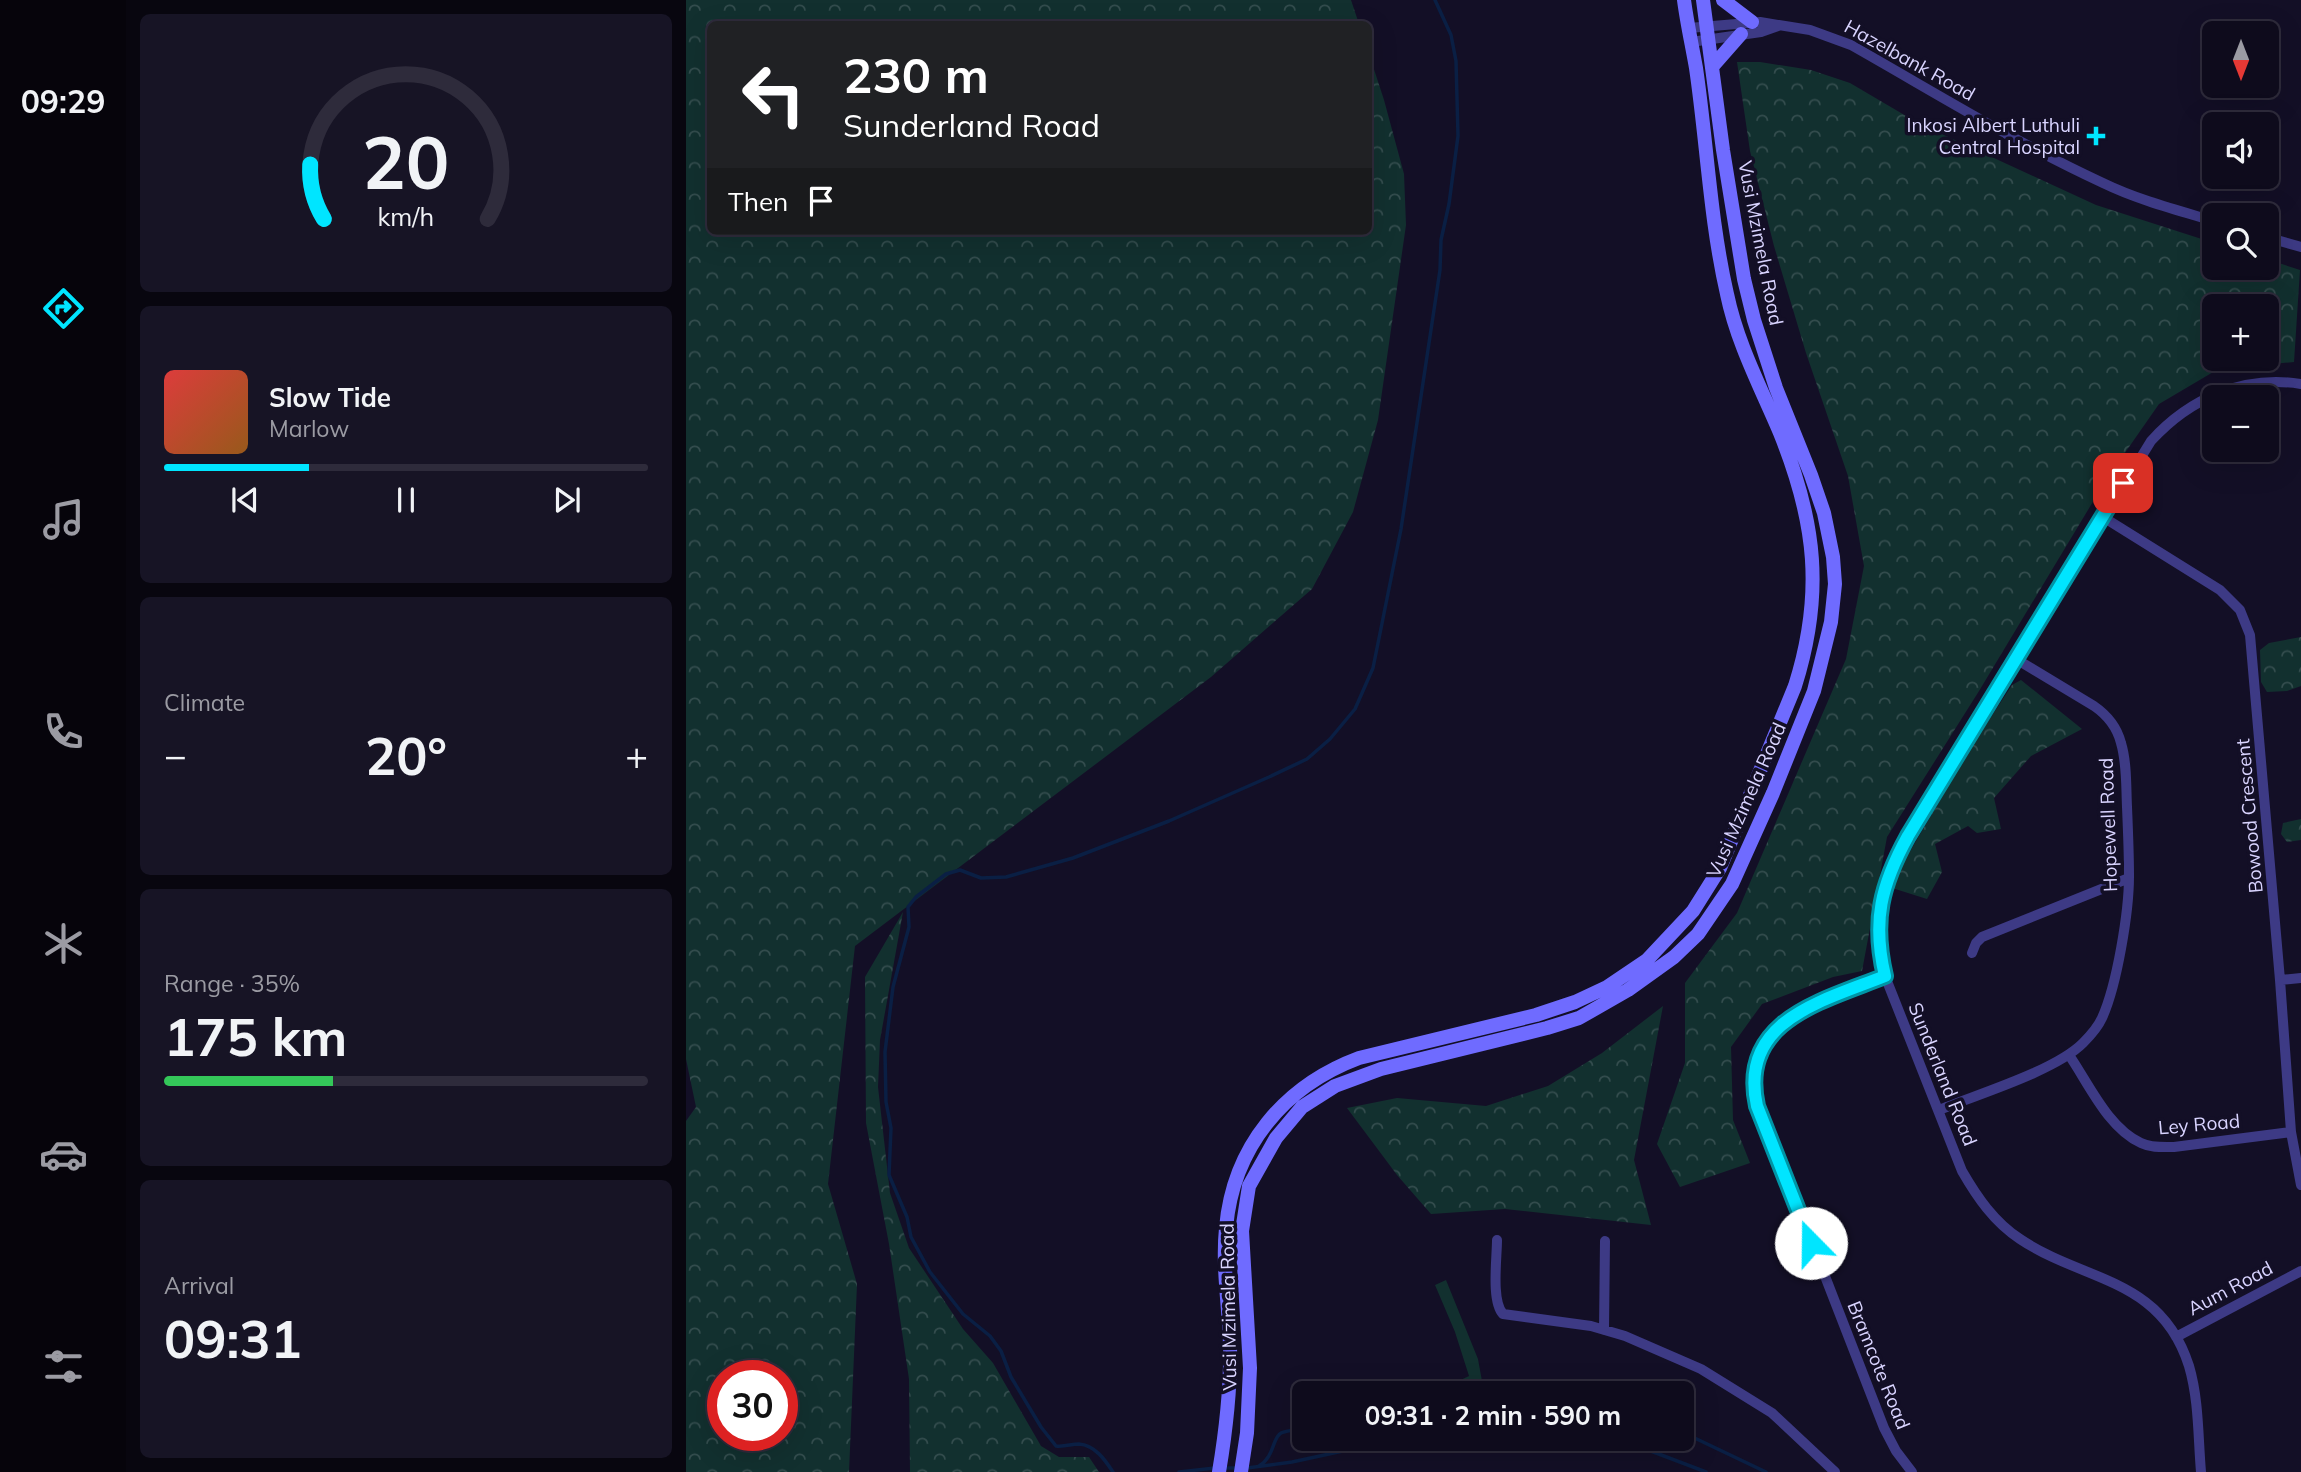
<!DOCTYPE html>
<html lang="en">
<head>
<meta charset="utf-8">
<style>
  body { margin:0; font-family:Mulish,sans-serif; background:#171425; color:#f1f3f6; height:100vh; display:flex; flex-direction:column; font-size:26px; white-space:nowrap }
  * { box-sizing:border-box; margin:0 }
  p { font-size:23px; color:#9b9ba3 }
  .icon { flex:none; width:38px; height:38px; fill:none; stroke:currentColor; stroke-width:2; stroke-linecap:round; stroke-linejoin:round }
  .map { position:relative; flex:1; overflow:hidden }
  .drawer { display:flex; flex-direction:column; gap:14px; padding:14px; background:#08060f; width:560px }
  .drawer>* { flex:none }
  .banner { position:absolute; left:21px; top:21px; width:665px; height:214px; border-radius:10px; box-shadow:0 7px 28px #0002,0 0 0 2px #2e2b3b; background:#202124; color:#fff; overflow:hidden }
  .needle { width:46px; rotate:180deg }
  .fabs { position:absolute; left:1516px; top:21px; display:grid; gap:14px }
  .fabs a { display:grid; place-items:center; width:77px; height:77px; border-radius:10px; background:#0e0b1c; box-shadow:0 7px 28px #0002,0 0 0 2px #2e2b3b; font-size:35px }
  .speed { position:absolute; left:21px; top:1360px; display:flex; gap:14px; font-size:35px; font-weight:700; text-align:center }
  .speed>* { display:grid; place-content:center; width:91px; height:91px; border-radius:50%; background:#0e0b1c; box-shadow:0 7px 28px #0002,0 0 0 2px #2e2b3b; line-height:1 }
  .speed .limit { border:10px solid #d22; background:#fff; color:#111 }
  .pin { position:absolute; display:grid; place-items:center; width:60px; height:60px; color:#fff; margin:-30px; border-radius:14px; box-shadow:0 4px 10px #0006 }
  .me { position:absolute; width:77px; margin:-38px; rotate:338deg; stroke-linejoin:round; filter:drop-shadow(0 0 5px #0008) }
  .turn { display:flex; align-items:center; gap:24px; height:147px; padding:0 21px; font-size:32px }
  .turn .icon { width:91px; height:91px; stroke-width:2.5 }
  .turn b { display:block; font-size:49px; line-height:60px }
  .then { display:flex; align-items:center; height:66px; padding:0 21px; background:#0003; gap:14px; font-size:26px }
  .big { font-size:52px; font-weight:700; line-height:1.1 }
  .drawer .widget { flex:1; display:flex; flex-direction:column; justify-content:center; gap:10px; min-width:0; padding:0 24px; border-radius:10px; background:#171425 }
  .drawer .dial { align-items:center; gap:0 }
  .dial svg { height:182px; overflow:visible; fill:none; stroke:#2e2b3b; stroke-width:7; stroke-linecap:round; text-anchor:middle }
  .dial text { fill:#f1f3f6; stroke:none }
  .song { display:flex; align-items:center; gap:21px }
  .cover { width:84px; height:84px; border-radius:10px; background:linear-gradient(135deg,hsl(0 70% 55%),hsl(30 70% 35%)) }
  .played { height:7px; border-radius:4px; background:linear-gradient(90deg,#00e5ff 30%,#2e2b3b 30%) }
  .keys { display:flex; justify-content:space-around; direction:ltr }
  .heat { display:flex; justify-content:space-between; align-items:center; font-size:38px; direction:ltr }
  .charge { height:10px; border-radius:5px; background:linear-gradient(90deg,#34c759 35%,#2e2b3b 0) }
  .trip { position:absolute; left:606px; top:1381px; width:402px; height:70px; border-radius:10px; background:#0e0b1c; box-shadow:0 7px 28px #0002,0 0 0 2px #2e2b3b; font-weight:700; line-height:70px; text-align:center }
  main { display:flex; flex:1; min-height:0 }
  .tab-bar { display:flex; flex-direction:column; width:126px; justify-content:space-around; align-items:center; background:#06040b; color:#9b9ba3 }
  .tab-bar .icon { width:49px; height:49px }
  .tab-bar .current { color:#00e5ff }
  .tab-bar b { font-size:32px; color:#f1f3f6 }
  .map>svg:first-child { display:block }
  .grass { fill:#12302f }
  .forest { fill:url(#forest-crowns); fill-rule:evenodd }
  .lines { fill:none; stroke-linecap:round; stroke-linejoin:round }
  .stream { stroke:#0a1f44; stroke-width:3.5 }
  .street { stroke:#3d3a85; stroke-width:10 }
  .secondary { stroke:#6f6bff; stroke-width:14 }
  .route-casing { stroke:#0095a6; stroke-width:18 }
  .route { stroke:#00e5ff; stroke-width:12 }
  .poi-dot { fill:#00e5ff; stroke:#130f26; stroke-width:2.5 }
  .labels { text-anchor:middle; stroke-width:7; stroke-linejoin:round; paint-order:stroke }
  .street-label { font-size:19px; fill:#d9d4ff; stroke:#130f26 }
  .poi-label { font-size:19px; fill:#d9d4ff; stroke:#130f26; text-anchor:end }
</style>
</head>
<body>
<main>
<nav class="tab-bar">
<b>09:29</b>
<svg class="icon current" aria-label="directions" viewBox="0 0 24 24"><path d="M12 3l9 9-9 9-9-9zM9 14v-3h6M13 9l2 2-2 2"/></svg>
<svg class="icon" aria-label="music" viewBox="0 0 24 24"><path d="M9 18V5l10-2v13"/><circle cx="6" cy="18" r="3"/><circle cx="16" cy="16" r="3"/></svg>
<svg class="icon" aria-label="phone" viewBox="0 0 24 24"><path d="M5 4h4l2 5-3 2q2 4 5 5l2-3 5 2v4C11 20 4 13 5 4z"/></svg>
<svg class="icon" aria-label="climate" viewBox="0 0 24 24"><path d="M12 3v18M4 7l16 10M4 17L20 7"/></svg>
<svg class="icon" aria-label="car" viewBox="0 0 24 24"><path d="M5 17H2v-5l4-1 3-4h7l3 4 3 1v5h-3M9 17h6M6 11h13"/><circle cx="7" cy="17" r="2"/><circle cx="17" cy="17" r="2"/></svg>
<svg class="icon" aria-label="filters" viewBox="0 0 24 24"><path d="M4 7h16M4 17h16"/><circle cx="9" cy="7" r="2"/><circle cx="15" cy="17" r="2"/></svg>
</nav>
<section class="drawer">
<div class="widget dial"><svg viewBox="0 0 100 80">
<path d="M14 69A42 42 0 1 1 86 69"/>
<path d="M14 69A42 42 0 0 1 8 45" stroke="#00e5ff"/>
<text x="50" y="56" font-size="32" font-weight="700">20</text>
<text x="50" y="72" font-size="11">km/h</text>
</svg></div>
<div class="widget">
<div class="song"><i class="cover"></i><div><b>Slow Tide</b><p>Marlow</p></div></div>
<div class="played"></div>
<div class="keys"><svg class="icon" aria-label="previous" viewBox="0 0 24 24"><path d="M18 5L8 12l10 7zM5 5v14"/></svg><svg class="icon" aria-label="pause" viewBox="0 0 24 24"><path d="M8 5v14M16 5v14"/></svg><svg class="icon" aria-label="next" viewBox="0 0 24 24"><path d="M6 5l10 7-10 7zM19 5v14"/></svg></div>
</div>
<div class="widget"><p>Climate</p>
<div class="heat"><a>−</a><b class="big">20°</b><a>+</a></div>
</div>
<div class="widget"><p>Range · 35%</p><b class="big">175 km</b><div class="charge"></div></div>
<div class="widget"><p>Arrival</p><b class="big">09:31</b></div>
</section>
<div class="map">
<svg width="1615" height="1472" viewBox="0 0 1615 1472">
  <defs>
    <pattern id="forest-crowns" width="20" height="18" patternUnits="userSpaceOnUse" patternTransform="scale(1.75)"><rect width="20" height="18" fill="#12302f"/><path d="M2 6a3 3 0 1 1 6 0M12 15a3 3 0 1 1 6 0" fill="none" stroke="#344d4e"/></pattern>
  </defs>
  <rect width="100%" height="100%" fill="#130f26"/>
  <path class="grass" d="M760 1280 792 1359 798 1392 763 1393 762 1386 783 1376 769 1332 749 1285Z"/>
  <path class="forest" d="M0 0H665L673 24H24V231H682L683 54 698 100 718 174 720 225 692 420 667 512 626 589 525 677 169 946 142 1184 171 1284 163 1472H0V1121L10 1107 0 1059ZM37 1376H96V1435H37Z
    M1051 62H1074L1125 70 1164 83 1232 123 1410 205 1528 243V268H1580V259L1614 270 1608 362 1534 368 1473 404 1420 480 1293 691 1201 837 1176 971 1147 977 1076 1004 1045 1047 1047 1120 1064 1163 994 1187 971 1144 999 1063V983L1051 913 1160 659 1178 566 1162 476 1120 353 1088 246 1064 151ZM1528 306H1580V359H1528Z
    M1615 637V686L1601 691 1581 692 1575 682 1574 650 1583 643Z
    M1335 680 1396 729 1345 756 1308 798 1315 829 1291 833 1282 826 1249 844 1256 872 1241 899 1203 887 1286 746 1326 685Z
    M1615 819V840L1601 842 1595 834 1597 823Z
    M217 912 194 1040 192 1087 204 1193 223 1248 277 1329 307 1363 355 1446 373 1457H403L413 1472H224L223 1379 203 1244 180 1123 179 977Z
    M977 1006 948 1160 965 1225 819 1209 745 1214 711 1175 661 1108 711 1098 800 1106 862 1086 916 1053Z"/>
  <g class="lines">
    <path class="stream" d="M996 1432 1080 1472
      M921 1438 949 1445 1020 1472
      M573 1466C589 1456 586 1438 595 1433 601 1430 611 1430 618 1429
      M536 1468H553
      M561 1468 606 1462 717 1438
      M427 1472C419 1460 409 1445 393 1444 385 1444 379 1447 370 1446L355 1427 325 1377 315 1351 304 1336 277 1314 244 1272 225 1237 221 1217 203 1175 205 1128 200 1102 199 1052 207 987 223 927 222 907 230 897 260 874 274 870 295 878 320 877 387 858 483 821 583 777 621 759 644 739 669 709 687 668 715 529 754 270 755 240 763 204 772 136 770 61 765 35 749 0
      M493 1472 529 1468"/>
    <path class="street" d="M1003 28 1074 22 1124 30 1165 45C1248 92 1330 143 1417 183 1452 200 1491 210 1528 221
      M1005 42 1075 32 1092 26
      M1580 237 1615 247
      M1417 517 1534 590 1554 610 1564 635 1594 980 1605 1132 1615 1185
      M1286 953 1290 943 1296 937 1443 878
      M1199 976C1137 1001 1065 1013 1069 1096L1198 1428 1210 1451 1226 1472
      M1594 980 1615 978
      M1383 1055C1403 1084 1422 1128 1455 1143 1465 1148 1477 1147 1488 1147L1605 1132
      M1253 1110C1292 1094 1369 1071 1397 1043 1404 1036 1412 1027 1416 1018 1431 985 1443 912 1443 876 1443 853 1442 830 1441 807 1440 786 1441 763 1435 743 1431 727 1421 715 1408 706L1330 659
      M811 1240C811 1258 805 1301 817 1314L905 1326 939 1336 1015 1369 1086 1413 1149 1472
      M918 1330 919 1241
      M1490 1337 1615 1271
      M1515 1472C1512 1437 1513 1400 1503 1366 1475 1277 1398 1282 1334 1239 1308 1222 1291 1197 1276 1171L1199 976C1186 921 1195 885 1222 836L1465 441C1504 398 1557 375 1615 384"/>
    <path class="secondary" d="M1037 0 1066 22
      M1026 67 1055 34
      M533 1472C540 1430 545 1387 544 1345 543 1306 536 1267 540 1228 547 1147 598 1086 673 1058L850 1015 889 1002 921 987 961 960 1007 911 1034 868 1109 686C1138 594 1130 522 1094 433 1075 388 1051 343 1041 294 1024 220 1021 143 1010 68 1006 45 1001 23 998 0
      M555 1472 561 1433 564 1368 556 1231 563 1186 590 1138 616 1107 649 1086 695 1069 861 1028 893 1018 942 990 988 957 1012 934 1046 884 1087 793 1128 691 1145 622 1149 584 1147 557 1138 513 1125 475 1090 388 1068 320 1058 279 1037 150 1017 0"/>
  </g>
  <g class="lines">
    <g class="route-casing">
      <path id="route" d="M1125 1243 1071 1106C1052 1020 1137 1001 1199 976 1186 921 1195 885 1222 836L1437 483"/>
    </g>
    <use href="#route" class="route"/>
  </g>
  <path class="poi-dot" d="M1406.5 125.5h7v7h7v7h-7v7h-7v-7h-7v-7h7z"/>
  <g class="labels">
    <g class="street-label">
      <text transform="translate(1224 60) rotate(29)" y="7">Hazelbank Road</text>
      <text transform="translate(1075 243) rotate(79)" y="7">Vusi Mzimela Road</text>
      <text transform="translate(1060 800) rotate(-66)" y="7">Vusi Mzimela Road</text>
      <text transform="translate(1563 816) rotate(-95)" y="7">Bowood Crescent</text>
      <text transform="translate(1422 825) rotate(-92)" y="7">Hopewell Road</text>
      <text transform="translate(1257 1074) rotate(68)" y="7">Sunderland Road</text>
      <text transform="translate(1513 1124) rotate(-5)" y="7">Ley Road</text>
      <text transform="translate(1544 1288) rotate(-28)" y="7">Aum Road</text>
      <text transform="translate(542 1307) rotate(-91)" y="7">Vusi Mzimela Road</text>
      <text transform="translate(1193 1365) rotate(68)" y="7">Bramcote Road</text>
    </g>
    <g class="poi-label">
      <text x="1394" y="132">Inkosi Albert Luthuli<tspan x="1394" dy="22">Central Hospital</tspan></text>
    </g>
  </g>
</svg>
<div class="fabs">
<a><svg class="needle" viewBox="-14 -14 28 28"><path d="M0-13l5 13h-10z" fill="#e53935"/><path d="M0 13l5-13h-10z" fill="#9b9ba3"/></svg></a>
<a><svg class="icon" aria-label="sound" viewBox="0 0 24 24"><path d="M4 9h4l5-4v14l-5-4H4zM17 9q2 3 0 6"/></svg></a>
<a><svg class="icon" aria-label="search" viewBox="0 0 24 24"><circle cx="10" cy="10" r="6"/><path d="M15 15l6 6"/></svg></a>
<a>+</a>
<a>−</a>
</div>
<div class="speed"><div class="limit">30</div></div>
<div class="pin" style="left:1437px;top:483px;background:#d93025"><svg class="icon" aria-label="arrive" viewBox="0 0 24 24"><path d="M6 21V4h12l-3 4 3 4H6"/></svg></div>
<svg class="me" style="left:1125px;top:1243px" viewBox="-20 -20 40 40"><circle r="19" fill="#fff"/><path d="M0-13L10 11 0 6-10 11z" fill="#00e5ff"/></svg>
<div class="trip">09:31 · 2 min · 590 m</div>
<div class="banner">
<div class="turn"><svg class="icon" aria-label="left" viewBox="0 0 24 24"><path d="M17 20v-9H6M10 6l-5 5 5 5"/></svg><div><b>230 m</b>Sunderland Road</div></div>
<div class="then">Then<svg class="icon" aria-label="arrive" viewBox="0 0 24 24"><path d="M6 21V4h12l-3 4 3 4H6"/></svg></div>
</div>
</div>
</main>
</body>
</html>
